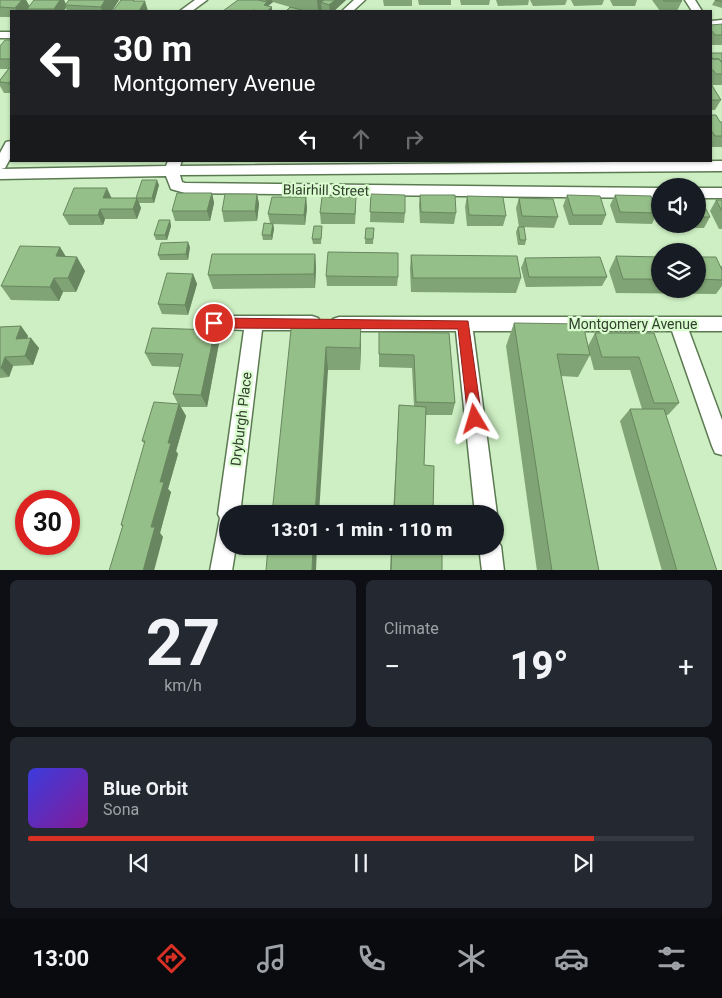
<!DOCTYPE html>
<html lang="en">
<head>
<meta charset="utf-8">
<style>
  body { margin:0; font-family:Roboto,sans-serif; background:#242831; color:#f1f3f6; height:100vh; display:flex; flex-direction:column; font-size:19px; white-space:nowrap }
  * { box-sizing:border-box; margin:0 }
  p { font-size:16px; color:#9ea1a6 }
  .icon { flex:none; width:28px; height:28px; fill:none; stroke:currentColor; stroke-width:2; stroke-linecap:round; stroke-linejoin:round }
  .map { position:relative; height:570px; overflow:hidden }
  .side { display:flex; flex-direction:column; gap:10px; padding:10px; background:#0d0f14; flex:1 }
  .side>* { flex:none }
  .guide { position:absolute; left:10px; top:10px; width:702px; height:152px; border-radius:0px; box-shadow:0 1px 4px #0004; background:#202124; color:#fff; overflow:hidden }
  .buttons { position:absolute; left:651px; top:178px; display:grid; gap:10px }
  .buttons a { display:grid; place-items:center; width:55px; height:55px; border-radius:50%; background:#171b24; box-shadow:0 1px 4px #0004; font-size:25px }
  .speed { position:absolute; left:15px; top:490px; display:flex; gap:10px; font-size:25px; font-weight:700; text-align:center }
  .speed>* { display:grid; place-content:center; width:65px; height:65px; border-radius:50%; background:#171b24; box-shadow:0 1px 4px #0004; line-height:1 }
  .speed .limit { border:8px solid #d22; background:#fff; color:#111 }
  .pin { position:absolute; display:grid; place-items:center; width:42px; height:42px; color:#fff; margin:-21px; border:2px solid #fff; border-radius:50%; box-shadow:0 1px 5px #0007 }
  .me { position:absolute; width:55px; margin:-28px; rotate:353deg; stroke-linejoin:round; filter:drop-shadow(0 0 4px #0008) }
  .turn { display:flex; align-items:center; gap:18px; height:105px; padding:0 20px; font-size:22px }
  .turn .icon { width:65px; height:65px; stroke-width:2.5 }
  .turn b { display:block; font-size:35px; line-height:42px }
  .lanes { display:flex; align-items:center; height:48px; padding:0 20px; background:#0003; justify-content:center; gap:25px; direction:ltr }
  .lanes .off { opacity:.35 }
  .big { font-size:38px; font-weight:800; line-height:1.1 }
  .side .tile { flex:1; display:flex; flex-direction:column; justify-content:center; gap:8px; min-width:0; padding:0 18px; border-radius:8px; background:#242831 }
  .side .dial { align-items:center; gap:0 }
  .dial b { font-size:65px; line-height:1 }
  .song { display:flex; align-items:center; gap:15px }
  .cover { width:60px; height:60px; border-radius:8px; background:linear-gradient(135deg,hsl(240 70% 55%),hsl(290 70% 35%)) }
  .played { height:5px; border-radius:2px; background:linear-gradient(90deg,#d93025 85%,#363941 85%) }
  .keys { display:flex; justify-content:space-around; direction:ltr }
  .heat { display:flex; justify-content:space-between; align-items:center; font-size:28px; direction:ltr }
  .side .tiles { flex:1; display:grid; gap:10px; grid-template-columns:1fr 1fr }
  .tile:last-child { grid-column:span 2 }
  .trip { position:absolute; left:219px; top:505px; width:285px; height:50px; border-radius:25px; background:#171b24; box-shadow:0 1px 4px #0004; font-weight:800; line-height:50px; text-align:center }
  .menu { display:flex; height:80px; justify-content:space-around; align-items:center; background:#090b0e; color:#9ea1a6 }
  .menu .icon { width:35px; height:35px }
  .menu .active { color:#d93025 }
  .menu b { font-size:22px; color:#f1f3f6 }
  .map>svg:first-child { display:block }
  .lines { fill:none; stroke-linecap:round; stroke-linejoin:round }
  .minor-casing { stroke:#5c7a52; stroke-width:3 }
  .minor { fill:#fff; fill-rule:evenodd }
  .wall { fill:#80a475 }
  .shaded-wall { fill:#68865f }
  .building { fill:#95bf88; stroke:#68865f }
  .route { fill:#d93025; stroke:#8d1f18 }
  .labels { text-anchor:middle; stroke-width:4.5; stroke-linejoin:round; paint-order:stroke }
  .street-label { font-size:14px; fill:#323f2e; stroke:#dafdcf }
</style>
</head>
<body>
<div class="map">
<svg width="722" height="571" viewBox="0 0 722 571">
  <rect width="100%" height="100%" fill="#cdefc3"/>
  <g class="lines">
    <g class="minor-casing">
      <path id="minor" d="M195 0H207L192 11H180Z
        M354 0H365L353 11H342Z
        M685 0H695L702 11H692Z
        M722 20V26L711 27V21Z
        M0 32H11V38H0Z
        M11 141V157L5 168 1 169 166 166 168 161H182L180 166 722 161V171L180 175 182 182 185 183 660 188V198L185 193 171 189 166 176 0 179V153L6 142Z
        M698 188H722V198H698Z
        M214 316H312L318 318 321 323 318 328 312 330H262L240 514H228V546H236L232 571H210L220 518 218 514 244 330 208 328 205 323 208 318Z
        M339 317H722V331H689L722 420V455L715 453 712 446 672 331H473L497 514 495 518V514H475L456 331H339L333 329 330 324 333 319Z
        M495 537 501 546 504 571H482L479 546H495Z"/>
    </g>
    <use href="#minor" class="minor"/>
  </g>
  <path class="wall" d="M0 0H26L29 6 60 0H64L66 4 69 0H119L112 11H67L66 8 63 11H28L27 9 26 11H11V17H0Z
    M238 0H346L334 11H306L302 10V11H287V10L290 7 273 2 268 6 272 7V11H223Z
    M383 0H412V6H384Z
    M418 0H451V5H419Z
    M460 0H490L489 5H461Z
    M496 0H529L528 5 498 6Z
    M530 0H567L565 5 533 6Z
    M571 0H604L602 5 574 6Z
    M610 0H637L635 6H613Z
    M652 0H681L682 1 677 11H660Z
    M715 0H722V8L712 5Z
    M722 24V45H711V30Z
    M11 40V93H4L0 86V80L8 69H0V46Z
    M711 53H722V85H712L721 100 715 110H711Z
    M711 115 720 122H722V147H711Z
    M159 185 154 203H139L141 208 137 219H105L103 225H69L63 215 111 198H136Z
    M212 193 214 203 210 221H175L172 211Z
    M257 194 259 204 257 221 224 222 222 211Z
    M371 194 405 213 404 223 370 222Z
    M420 195 456 213 454 224 420 223 419 205Z
    M567 195 606 215 602 225H569L563 206Z
    M615 195 657 213 652 224 616 223 610 205Z
    M467 196 506 216 503 226H467L465 207Z
    M306 197 307 208 305 225 273 224 274 229 272 240H263L262 235 270 223 268 214Z
    M519 198 558 217 554 228 519 227 516 208Z
    M698 199 710 217 704 228H669L667 224H698Z
    M716 200H722V229H719L710 211Z
    M356 207 355 224H321L320 213Z
    M170 220 171 226 167 240H156L154 235Z
    M322 226 321 244H313L312 239Z
    M518 227 526 240 525 245H518L516 232Z
    M366 228H374L373 244H365Z
    M60 247 66 257 85 271 76 292H63L59 301 11 300 1 286Z
    M190 247 188 260H160L158 255Z
    M315 254 316 268 315 288 213 289 208 275Z
    M411 255 521 278 516 293 411 292 410 269Z
    M616 256 660 257V289H698V257L721 267 722 265V286L716 294 616 293 609 271Z
    M525 258 607 277 602 286 526 287 521 268Z
    M193 274 197 284 188 315 162 314 158 304Z
    M326 276 398 277 397 286H327Z
    M292 320 361 344 360 370H328Z
    M514 323 588 346 595 333H654L679 403 668 415H666L717 571H662L620 421 630 409H642L630 370H594L590 355 578 377 561 376 599 571H537L506 346Z
    M21 326 28 336 27 339 39 348 33 365 13 366 9 377 0 378V327Z
    M215 330 219 343 207 407H181L186 416 176 451 178 454 168 489 171 492 160 533 163 537 122 526 121 525 145 444 142 441 178 404 173 394 180 367 152 366 145 353Z
    M379 332 449 333 455 403 452 415H425L424 465 433 514H393L399 405 414 406 412 368 379 367Z
    M391 546H442V571H390Z"/>
  <path class="shaded-wall" d="M22 0H26L30 7 26 11H17L15 8Z
    M60 0H64L66 5H65L66 8 63 11H54V9Z
    M105 0H119L112 11H102L101 7Z
    M266 0H272L273 2 267 7H272V11H264V5L267 2Z
    M317 0H331L321 2 322 11H318Z
    M335 0H346L334 11H330L329 5Z
    M145 1 148 11H139Z
    M11 80V88L9 83Z
    M157 180 159 185 154 203 152 198Z
    M107 188 112 199 103 198Z
    M212 193 214 203 210 221 207 211Z
    M257 194 259 204 257 221 255 211Z
    M306 197 307 208 305 225 304 215Z
    M137 198 141 208 137 219 133 209Z
    M100 209 105 219 103 225 98 215Z
    M170 220 171 226 167 240 165 235Z
    M273 224 274 229 272 240 271 235Z
    M188 242 190 247 188 260 186 254Z
    M60 247 69 262 56 256Z
    M315 254 316 268 315 288 314 274Z
    M77 257 85 271 76 292 68 278Z
    M193 274 197 284 188 315 185 305Z
    M54 278 63 292 59 301 50 287Z
    M361 321V344L360 370V348Z
    M21 326 28 336 24 348 16 339Z
    M215 330 219 343 207 407 201 395Z
    M31 338 39 348 33 365 25 356Z
    M326 347 328 370 319 514H315Z
    M5 357 13 366 9 377 1 368Z
    M179 404 186 416 176 451 178 454 168 489 171 492 160 533 163 537 154 571H143L168 443Z
    M313 546H317L316 571H312Z"/>
  <path class="building" d="M0 0H22L15 8 0 7Z
    M34 0H60L54 9H27Z
    M69 0H105L101 7 65 5Z
    M121 0H134L133 1H145L139 11H113Z
    M238 0H258L267 2 264 5 272 7 267 11H257L253 10 252 11H223Z
    M324 0H335L329 5 321 2Z
    M663 0H681L682 1H664Z
    M715 0H722V2Z
    M290 7 302 10 300 11H293L287 10Z
    M722 24V35H715L711 30V25Z
    M5 40H11V59H0V46Z
    M711 53H722V62L719 59H713L711 56Z
    M711 59H719L722 63V74H716L713 70H711Z
    M11 66V80L9 83 0 82V80Z
    M711 84 721 100H711Z
    M711 115H716L720 122H722V136H715L711 130Z
    M142 180H157L152 198H136Z
    M74 188H107L103 198H137L133 209H100L98 215H63Z
    M177 193H212L207 211H172Z
    M225 194H257L255 211H222Z
    M371 194 405 195V213L370 212Z
    M420 195H455L456 213 421 212Z
    M567 195 600 196 606 215H573Z
    M615 195 651 196 657 213 620 212Z
    M467 196 503 197 506 216 469 215Z
    M272 197H306L304 215 268 214Z
    M322 197H356L355 214 320 213Z
    M519 198 553 199 558 217 522 216Z
    M698 199H701L710 217H698Z
    M716 200H722V211Z
    M159 220H170L165 235H154Z
    M264 223 273 224 271 235H262Z
    M314 226H322L321 239H312Z
    M518 227H524L526 240H520Z
    M366 228H374L373 239H365Z
    M188 242 186 254 158 255 161 243Z
    M20 246 60 247 56 256 77 257 68 278H54L50 287 1 286Z
    M328 252 398 253V277L326 276Z
    M212 254H315L314 274 208 275Z
    M411 255 517 256 521 278H413Z
    M616 256 660 257V279H623Z
    M600 257 607 277H529L525 258Z
    M698 257H716L722 270V280L698 279Z
    M167 273 193 274 185 305 158 304Z
    M292 320 361 321 360 348 326 347 315 514H272Z
    M514 323 583 324 590 355 557 354 599 571H552Z
    M21 326 16 339 31 338 25 356 5 357 1 368H0V327Z
    M152 328 215 330 201 395 173 394 183 354 145 353Z
    M379 332 449 333 455 403 416 402 414 355 379 354Z
    M595 333H654L679 403H654L639 357H602Z
    M154 402 179 404 168 443H171L160 482H164L151 527H155L143 571H109L123 525H121L145 441H142Z
    M399 405 426 407 424 465 434 466 433 514H394Z
    M630 409H664L717 571H677Z
    M268 546H313L312 571H266Z
    M392 546H442V571H391Z"/>
  <path class="route" d="M214 318 468 321 482 419 480 423 475 425 470 423 468 419 458 329 214 328 208 323Z"/>
  <g class="labels">
    <g class="street-label">
      <text transform="translate(326 190) rotate(1)" y="5">Blairhill Street</text>
      <text x="633" y="329">Montgomery Avenue</text>
      <text transform="translate(241 419) rotate(-83)" y="5">Dryburgh Place</text>
    </g>
  </g>
</svg>
<div class="buttons">
<a><svg class="icon" aria-label="sound" viewBox="0 0 24 24"><path d="M4 9h4l5-4v14l-5-4H4zM17 9q2 3 0 6"/></svg></a>
<a><svg class="icon" aria-label="layers" viewBox="0 0 24 24"><path d="M12 4l9 5-9 5-9-5zM3 14l9 5 9-5"/></svg></a>
</div>
<div class="speed"><div class="limit">30</div></div>
<div class="pin" style="left:214px;top:323px;background:#d93025"><svg class="icon" aria-label="arrive" viewBox="0 0 24 24"><path d="M6 21V4h12l-3 4 3 4H6"/></svg></div>
<svg class="me" style="left:475px;top:419px" viewBox="-20 -20 40 40"><path d="M0-17L14 15 0 8-14 15z" fill="#d93025" stroke="#fff" stroke-width="4"/></svg>
<div class="trip">13:01 · 1 min · 110 m</div>
<div class="guide">
<div class="turn"><svg class="icon" aria-label="left" viewBox="0 0 24 24"><path d="M17 20v-9H6M10 6l-5 5 5 5"/></svg><div><b>30 m</b>Montgomery Avenue</div></div>
<div class="lanes"><svg class="icon" aria-label="left" viewBox="0 0 24 24"><path d="M17 20v-9H6M10 6l-5 5 5 5"/></svg><svg class="icon off" aria-label="ahead" viewBox="0 0 24 24"><path d="M12 20V5M6 11l6-6 6 6"/></svg><svg class="icon off" aria-label="right" viewBox="0 0 24 24"><path d="M7 20v-9h11M14 6l5 5-5 5"/></svg></div>
</div>
</div>
<section class="side">
<div class="tiles">
<div class="tile dial"><b>27</b><p>km/h</p></div>
<div class="tile"><p>Climate</p>
<div class="heat"><a>−</a><b class="big">19°</b><a>+</a></div>
</div>
<div class="tile">
<div class="song"><i class="cover"></i><div><b>Blue Orbit</b><p>Sona</p></div></div>
<div class="played"></div>
<div class="keys"><svg class="icon" aria-label="previous" viewBox="0 0 24 24"><path d="M18 5L8 12l10 7zM5 5v14"/></svg><svg class="icon" aria-label="pause" viewBox="0 0 24 24"><path d="M8 5v14M16 5v14"/></svg><svg class="icon" aria-label="next" viewBox="0 0 24 24"><path d="M6 5l10 7-10 7zM19 5v14"/></svg></div>
</div>
</div>
</section>
<nav class="menu">
<b>13:00</b>
<svg class="icon active" aria-label="directions" viewBox="0 0 24 24"><path d="M12 3l9 9-9 9-9-9zM9 14v-3h6M13 9l2 2-2 2"/></svg>
<svg class="icon" aria-label="music" viewBox="0 0 24 24"><path d="M9 18V5l10-2v13"/><circle cx="6" cy="18" r="3"/><circle cx="16" cy="16" r="3"/></svg>
<svg class="icon" aria-label="phone" viewBox="0 0 24 24"><path d="M5 4h4l2 5-3 2q2 4 5 5l2-3 5 2v4C11 20 4 13 5 4z"/></svg>
<svg class="icon" aria-label="climate" viewBox="0 0 24 24"><path d="M12 3v18M4 7l16 10M4 17L20 7"/></svg>
<svg class="icon" aria-label="car" viewBox="0 0 24 24"><path d="M5 17H2v-5l4-1 3-4h7l3 4 3 1v5h-3M9 17h6M6 11h13"/><circle cx="7" cy="17" r="2"/><circle cx="17" cy="17" r="2"/></svg>
<svg class="icon" aria-label="filters" viewBox="0 0 24 24"><path d="M4 7h16M4 17h16"/><circle cx="9" cy="7" r="2"/><circle cx="15" cy="17" r="2"/></svg>
</nav>
</body>
</html>
